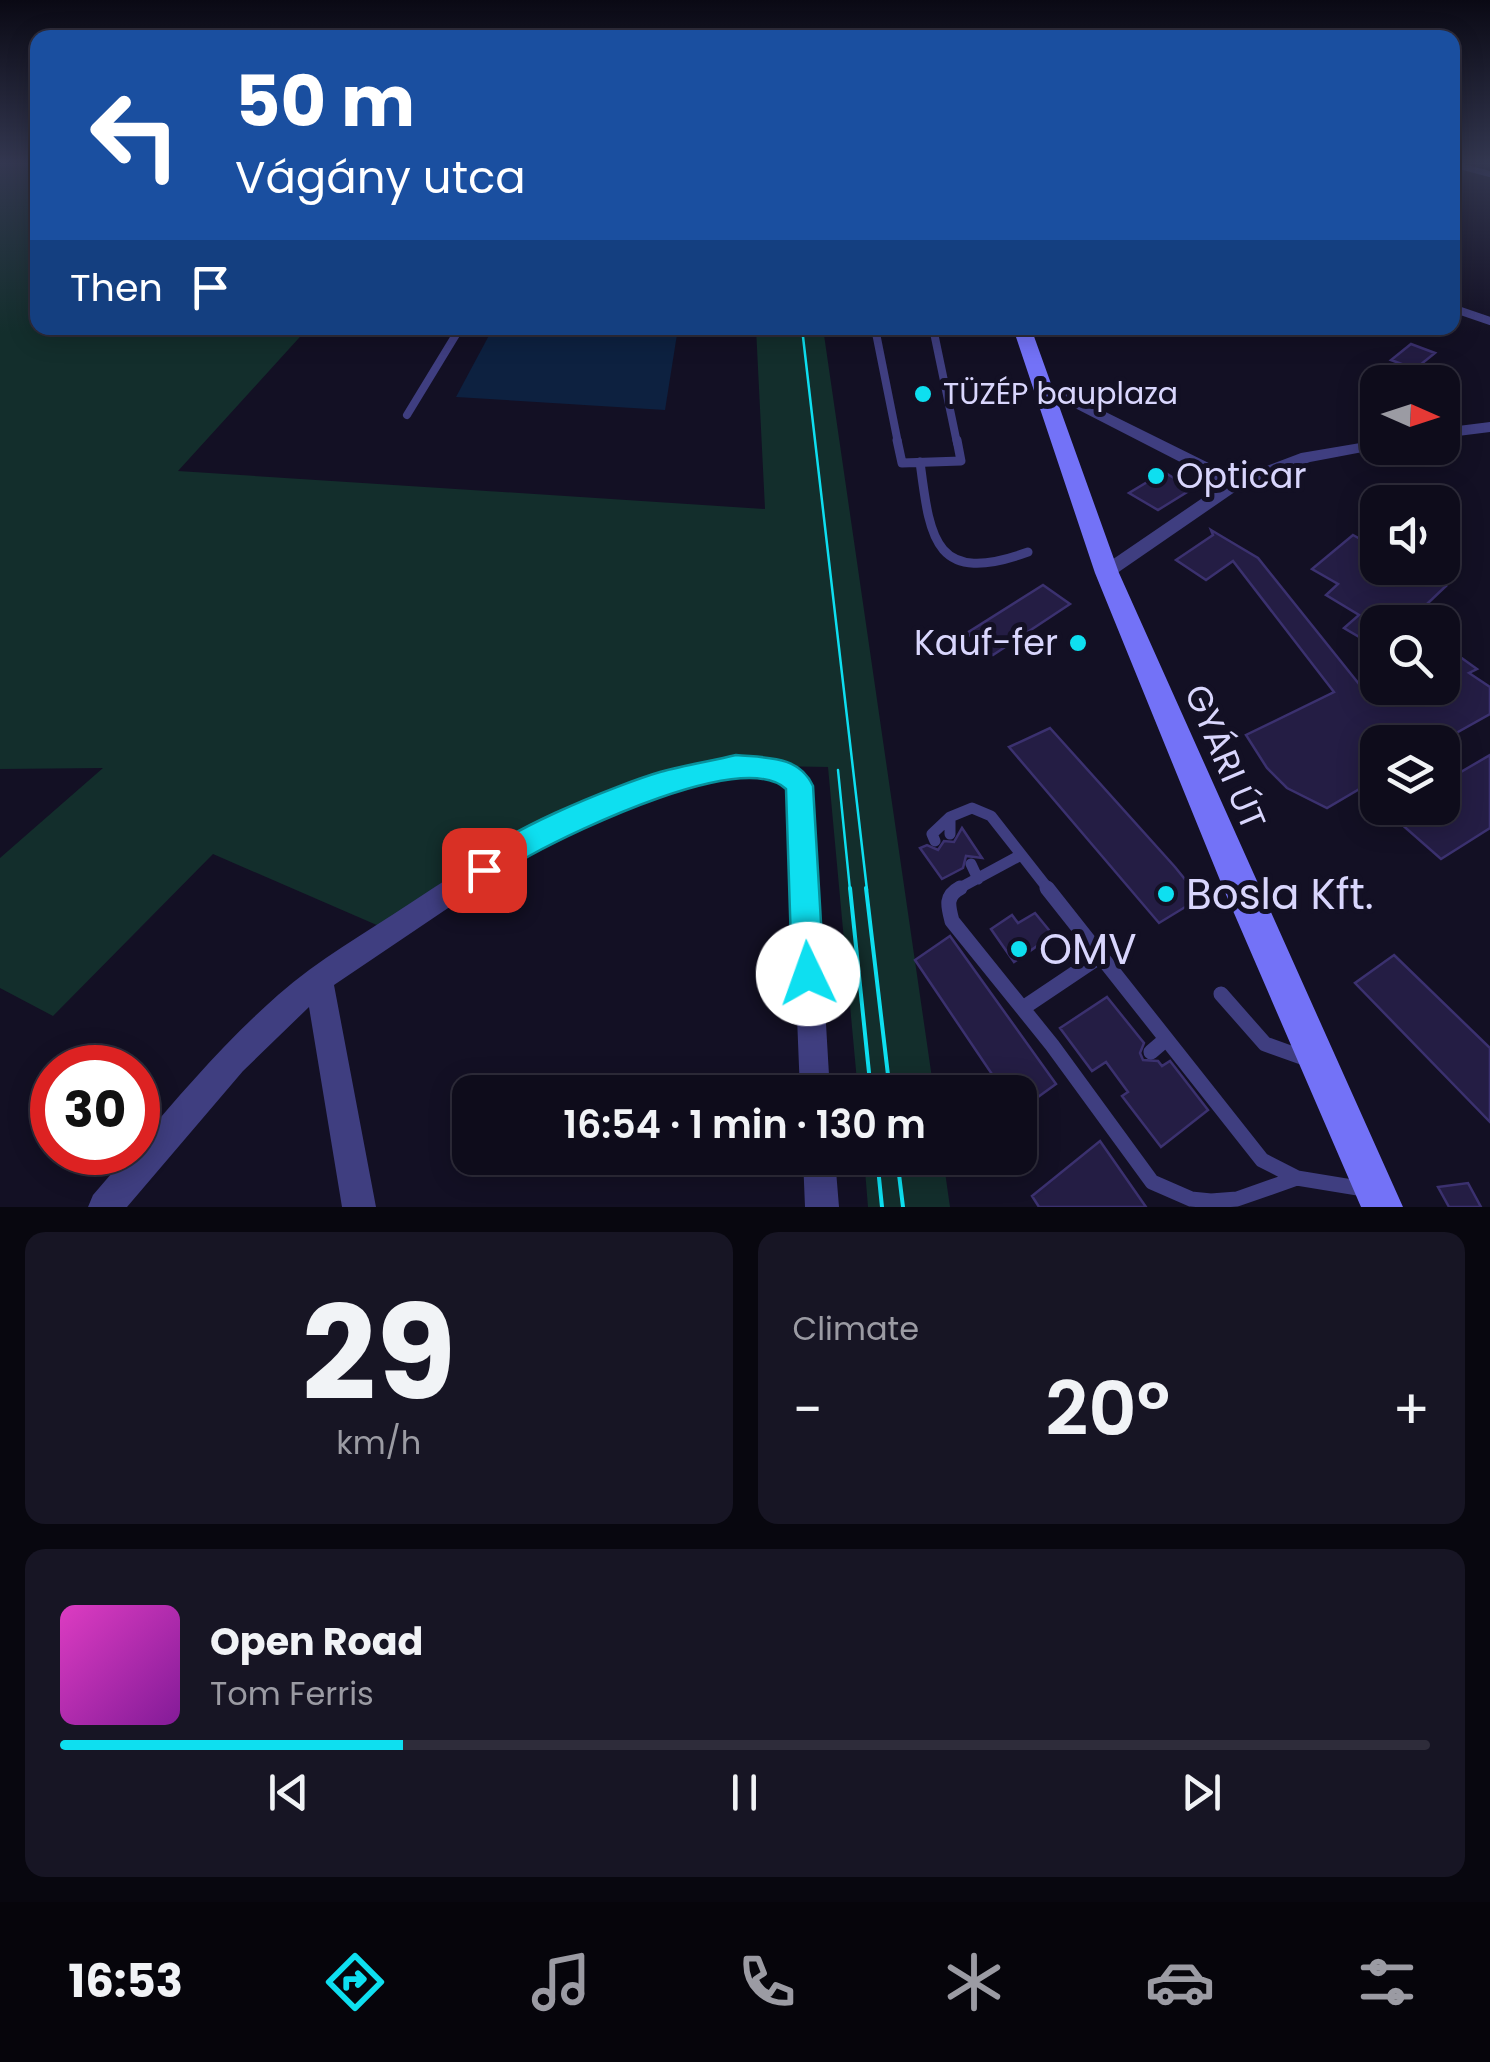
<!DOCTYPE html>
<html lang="en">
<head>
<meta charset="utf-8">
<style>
  body { margin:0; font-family:Poppins,sans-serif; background:#171524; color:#f1f3f6; height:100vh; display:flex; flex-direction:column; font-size:38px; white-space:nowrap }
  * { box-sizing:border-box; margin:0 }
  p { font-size:32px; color:#9b9ba3 }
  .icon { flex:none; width:55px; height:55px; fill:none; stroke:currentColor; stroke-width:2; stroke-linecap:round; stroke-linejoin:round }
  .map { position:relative; height:1207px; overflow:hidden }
  .side { display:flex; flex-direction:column; gap:25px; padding:25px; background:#08070f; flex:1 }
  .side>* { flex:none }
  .banner { position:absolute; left:30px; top:30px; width:1430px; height:305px; border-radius:20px; box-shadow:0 5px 25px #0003,0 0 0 2px #2e2c3a; background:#1a4fa0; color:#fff; overflow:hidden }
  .needle { width:65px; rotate:93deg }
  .tools { position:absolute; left:1360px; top:365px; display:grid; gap:20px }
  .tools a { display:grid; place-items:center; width:100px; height:100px; border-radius:20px; background:#0e0c1b; box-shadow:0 5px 25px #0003,0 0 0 2px #2e2c3a; font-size:50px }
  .speed { position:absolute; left:30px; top:1045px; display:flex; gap:20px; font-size:50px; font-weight:700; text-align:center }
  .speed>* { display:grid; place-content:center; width:130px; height:130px; border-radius:50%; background:#0e0c1b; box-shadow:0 5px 25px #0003,0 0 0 2px #2e2c3a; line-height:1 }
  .speed .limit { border:15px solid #d22; background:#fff; color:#111 }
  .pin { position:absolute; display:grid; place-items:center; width:85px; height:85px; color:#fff; margin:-42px; border-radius:20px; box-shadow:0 5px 15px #0006 }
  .me { position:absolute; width:110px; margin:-55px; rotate:357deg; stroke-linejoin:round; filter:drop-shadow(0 0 8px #0008) }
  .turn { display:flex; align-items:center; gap:35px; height:210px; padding:0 40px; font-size:45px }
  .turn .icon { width:130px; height:130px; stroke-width:2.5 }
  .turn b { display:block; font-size:70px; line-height:85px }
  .then { display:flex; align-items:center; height:95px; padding:0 40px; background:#0003; gap:20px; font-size:38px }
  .big { font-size:75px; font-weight:600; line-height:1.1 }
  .side .tile { flex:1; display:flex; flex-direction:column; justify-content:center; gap:15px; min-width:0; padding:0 35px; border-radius:20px; background:#171524 }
  .side .dial { align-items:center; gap:0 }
  .dial b { font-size:130px; line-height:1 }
  .song { display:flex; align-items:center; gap:30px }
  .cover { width:120px; height:120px; border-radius:15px; background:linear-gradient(135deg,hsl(310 70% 55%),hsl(290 70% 35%)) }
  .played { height:10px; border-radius:5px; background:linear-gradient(90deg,#0edff0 25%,#2e2c3a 25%) }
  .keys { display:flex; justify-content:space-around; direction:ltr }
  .heat { display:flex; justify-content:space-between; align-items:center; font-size:55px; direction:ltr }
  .side .tiles { flex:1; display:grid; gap:25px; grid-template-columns:1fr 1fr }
  .tile:last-child { grid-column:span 2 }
  .trip { position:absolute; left:452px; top:1075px; width:585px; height:100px; border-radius:20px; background:#0e0c1b; box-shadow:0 5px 25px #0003,0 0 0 2px #2e2c3a; font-weight:600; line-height:100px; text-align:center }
  .tab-bar { display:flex; height:160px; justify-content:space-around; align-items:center; background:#06050b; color:#9b9ba3 }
  .tab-bar .icon { width:70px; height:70px }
  .tab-bar .on { color:#0edff0 }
  .tab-bar b { font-size:45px; color:#f1f3f6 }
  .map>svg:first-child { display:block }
  .green { fill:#132e2c }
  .water { fill:#0d2140 }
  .building { fill:#241d44; stroke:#3b316f; stroke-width:2.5 }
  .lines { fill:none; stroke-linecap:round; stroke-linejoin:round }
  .lane-far4 { stroke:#3f3e80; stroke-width:6 }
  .lane-far3 { stroke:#3f3e80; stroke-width:8 }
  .lane-far2 { stroke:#3f3e80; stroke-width:9 }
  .lane-far1 { stroke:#3f3e80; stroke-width:11 }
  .lane { stroke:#3f3e80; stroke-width:15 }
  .street { fill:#3f3e80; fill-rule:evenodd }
  .secondary { fill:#7372f7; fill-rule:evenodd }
  .tram-far1 { stroke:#0edff0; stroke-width:2.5 }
  .tram { stroke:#0edff0; stroke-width:4 }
  .route { fill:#0edff0; stroke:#09919c; stroke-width:2.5 }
  .poi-dot { fill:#0edff0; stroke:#131024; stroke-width:4 }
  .labels { text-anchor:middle; stroke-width:10; stroke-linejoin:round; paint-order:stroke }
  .far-poi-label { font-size:30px; fill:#d9d6fd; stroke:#131024; text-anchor:start }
  .poi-label { font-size:35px; fill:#d9d6fd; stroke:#131024; text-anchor:start }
  .street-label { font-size:35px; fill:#d9d6fd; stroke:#131024 }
  .near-poi-label { font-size:42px; fill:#d9d6fd; stroke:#131024; text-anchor:start }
</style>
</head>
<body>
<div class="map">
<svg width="1490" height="1207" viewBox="0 0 1490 1207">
  <rect width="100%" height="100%" fill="#131024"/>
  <path class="green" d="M0 164H37L38 328H308L178 471 765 509 756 328H823L934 1092H858L828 767 772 766 589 802 379 926 213 854 53 1016 0 988V858L103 768 0 769Z
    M864 1158H943L950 1207H868Z"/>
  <path class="water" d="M493 328H678L665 410 456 397Z"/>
  <path class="building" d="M1411 344 1435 353 1415 369 1391 360Z
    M1164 472 1192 489 1158 510 1129 493Z
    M1211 530 1258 558 1367 694 1380 688H1443L1442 644 1477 669 1469 673 1490 687V714L1440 742H1378V778L1327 808 1287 788 1267 768 1246 735 1334 692 1233 561 1206 580 1176 560 1213 535Z
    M1353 535 1378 549V568H1412L1446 586 1408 622H1378V648L1344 628 1359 615 1326 595 1338 584 1312 569Z
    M1043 585 1070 604 993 655 967 633Z
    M1050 728 1175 867 1200 898 1159 923 1009 747Z
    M1490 755V828L1441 859 1383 808H1442V783Z
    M962 828 982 858 966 856 963 868 942 879 920 848 927 845 938 850 944 841 954 842Z
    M1035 913 1053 935 1014 962 991 929 1012 915 1018 923Z
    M950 936 1056 1084 1038 1097 1028 1083 1018 1092H1004L915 960Z
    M1394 955 1490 1048V1122L1355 983Z
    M1107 997 1144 1043 1140 1053 1143 1060 1158 1061 1162 1066 1170 1061 1208 1110 1161 1147 1122 1096 1128 1092 1106 1062 1092 1071 1060 1028Z
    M1100 1141 1146 1207H1039L1032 1196Z
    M1468 1183 1481 1207H1449L1438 1187Z"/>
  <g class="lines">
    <path class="lane-far4" d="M1452 164 1490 174"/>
    <path class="lane-far3" d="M1452 308 1490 321
      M875 328 898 443
      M933 328 957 443
      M407 415 460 328"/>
    <path class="lane-far2" d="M897 440 902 463 961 461 957 440
      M920 462C930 539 934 586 1028 552"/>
    <path class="lane-far1" d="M950 817V834
      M935 841 932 834 950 817 972 808 991 816 1049 890
      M971 864 978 879
      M956 890 1021 855"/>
    <path class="lane" d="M960 888C945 896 948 906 952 921L1052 1045 1152 1182 1191 1199 1211 1201 1237 1199 1297 1178
      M1047 888 1262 1160 1297 1178 1364 1189
      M1221 994 1265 1044 1307 1059
      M1023 1008 1099 957
      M1151 1052 1165 1040"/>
    <path class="street" d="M1041 380 1237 477 1301 453 1378 440V448H1384L1310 462 1242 487 1107 580 1097 573 1100 568 1223 484 1036 388 1033 385Z
      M1490 422V432L1442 438V428Z
      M746 756C771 759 800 761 812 786L830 1092H800L788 791 773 780 746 776 706 782 627 807 515 863 334 985 376 1207H342L309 1007 243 1071 127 1207H88L93 1195 130 1152H138V1144C182 1092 227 1040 278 995 319 959 364 934 409 904 514 834 618 773 746 756Z
      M803 1158H835L839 1207H805Z"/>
    <path class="secondary" d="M1013 328H1031L1119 573 1403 1207H1361L1224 890 1095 573Z"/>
    <path class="tram-far1" d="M802 328 867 890
      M838 770 850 890"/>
    <path class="tram" d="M850 888 871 1092
      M866 888 890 1092
      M877 1158 882 1207
      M897 1158 903 1207"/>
  </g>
  <linearGradient id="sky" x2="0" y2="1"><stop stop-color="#0a0914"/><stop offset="0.49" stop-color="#333750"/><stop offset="1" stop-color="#333750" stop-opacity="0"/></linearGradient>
  <rect width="1490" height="333" fill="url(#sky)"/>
  <path class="route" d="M736 755C766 758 799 755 813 786L824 974 819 986 808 990 797 986 792 974 786 789C743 749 575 831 531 855 514 864 501 877 484 884L474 879 469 870C483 837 622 783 660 772 685 765 711 761 736 755Z"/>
  <g class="poi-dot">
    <circle cx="923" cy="394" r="10"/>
    <circle cx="1156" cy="476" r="10"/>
    <circle cx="1078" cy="643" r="10"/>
    <circle cx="1166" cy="894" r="10"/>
    <circle cx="1019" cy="949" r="10"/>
  </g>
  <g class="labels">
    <g class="far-poi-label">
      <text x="943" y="404">TÜZÉP bauplaza</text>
    </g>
    <g class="poi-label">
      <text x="1176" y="488">Opticar</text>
      <text x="1058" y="655" text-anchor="end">Kauf-fer</text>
    </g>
    <g class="street-label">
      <text transform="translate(1225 757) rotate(67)" y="12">GYÁRI ÚT</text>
    </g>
    <g class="near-poi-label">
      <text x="1186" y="909">Bosla Kft.</text>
      <text x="1039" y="964">OMV</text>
    </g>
  </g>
</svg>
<div class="tools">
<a><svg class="needle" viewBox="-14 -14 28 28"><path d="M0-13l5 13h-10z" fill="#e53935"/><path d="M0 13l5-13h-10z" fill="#9b9ba3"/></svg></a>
<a><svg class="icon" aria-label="sound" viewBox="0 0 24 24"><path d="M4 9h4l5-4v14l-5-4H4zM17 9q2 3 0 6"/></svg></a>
<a><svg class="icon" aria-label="search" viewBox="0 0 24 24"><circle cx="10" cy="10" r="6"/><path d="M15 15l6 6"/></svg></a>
<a><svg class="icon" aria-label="layers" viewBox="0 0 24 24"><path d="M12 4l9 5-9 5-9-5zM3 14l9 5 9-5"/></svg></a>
</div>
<div class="speed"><div class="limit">30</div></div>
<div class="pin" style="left:484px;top:870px;background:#d93025"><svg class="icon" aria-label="arrive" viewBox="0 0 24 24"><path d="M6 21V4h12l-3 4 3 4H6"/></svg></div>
<svg class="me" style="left:808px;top:974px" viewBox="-20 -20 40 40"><circle r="19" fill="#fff"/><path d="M0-13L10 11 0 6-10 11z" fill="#0edff0"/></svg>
<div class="trip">16:54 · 1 min · 130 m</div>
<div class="banner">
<div class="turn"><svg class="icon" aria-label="left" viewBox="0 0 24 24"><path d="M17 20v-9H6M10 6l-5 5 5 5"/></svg><div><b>50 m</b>Vágány utca</div></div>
<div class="then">Then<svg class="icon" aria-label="arrive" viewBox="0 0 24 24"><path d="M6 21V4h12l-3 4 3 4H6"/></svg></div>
</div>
</div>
<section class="side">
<div class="tiles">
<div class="tile dial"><b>29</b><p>km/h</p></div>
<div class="tile"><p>Climate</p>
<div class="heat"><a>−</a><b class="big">20°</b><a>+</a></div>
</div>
<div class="tile">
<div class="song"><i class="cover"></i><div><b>Open Road</b><p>Tom Ferris</p></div></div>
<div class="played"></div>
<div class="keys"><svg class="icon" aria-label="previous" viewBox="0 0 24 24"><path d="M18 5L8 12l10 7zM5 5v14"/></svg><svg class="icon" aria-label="pause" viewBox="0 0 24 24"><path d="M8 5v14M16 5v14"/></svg><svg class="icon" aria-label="next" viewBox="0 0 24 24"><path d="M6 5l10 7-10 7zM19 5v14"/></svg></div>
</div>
</div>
</section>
<nav class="tab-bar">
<b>16:53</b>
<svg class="icon on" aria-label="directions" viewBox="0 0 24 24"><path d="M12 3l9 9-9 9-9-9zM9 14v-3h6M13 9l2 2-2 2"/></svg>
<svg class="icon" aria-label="music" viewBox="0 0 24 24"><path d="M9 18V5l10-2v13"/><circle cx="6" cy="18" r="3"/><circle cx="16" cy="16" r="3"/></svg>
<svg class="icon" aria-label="phone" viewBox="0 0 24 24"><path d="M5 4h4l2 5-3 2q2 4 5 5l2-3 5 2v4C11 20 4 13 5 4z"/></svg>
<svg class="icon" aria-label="climate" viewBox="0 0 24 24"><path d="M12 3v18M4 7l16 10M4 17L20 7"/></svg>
<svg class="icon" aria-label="car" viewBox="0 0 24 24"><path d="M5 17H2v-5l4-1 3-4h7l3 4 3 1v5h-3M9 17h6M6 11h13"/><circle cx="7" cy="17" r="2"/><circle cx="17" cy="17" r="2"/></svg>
<svg class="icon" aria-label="filters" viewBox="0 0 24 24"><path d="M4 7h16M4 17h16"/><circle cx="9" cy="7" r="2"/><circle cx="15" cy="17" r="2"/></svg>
</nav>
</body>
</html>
